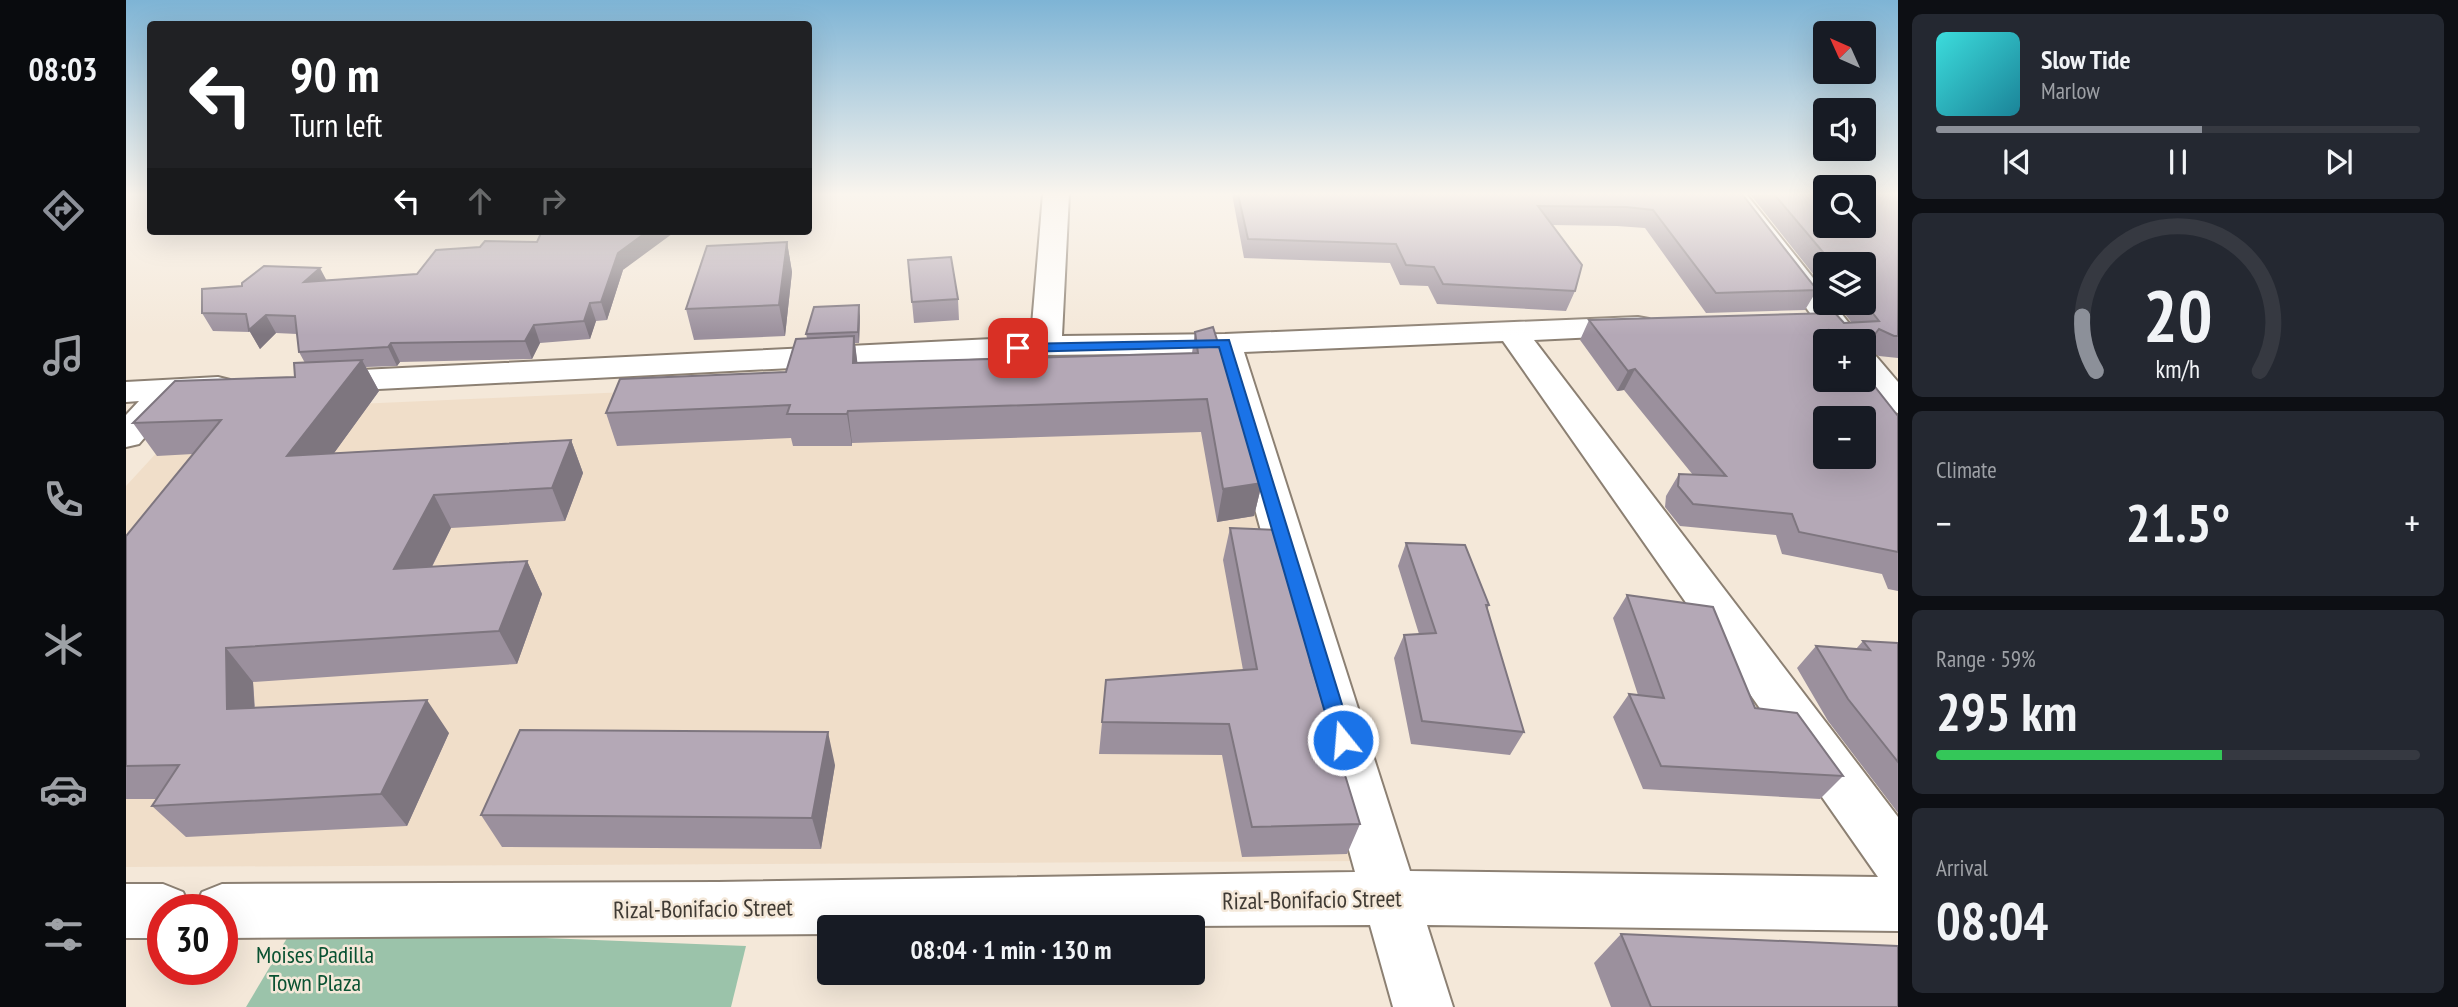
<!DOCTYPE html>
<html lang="en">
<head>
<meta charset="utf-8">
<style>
  body { margin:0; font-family:"PT Sans Narrow",sans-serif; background:#242831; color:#f1f3f6; height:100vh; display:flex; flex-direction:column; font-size:26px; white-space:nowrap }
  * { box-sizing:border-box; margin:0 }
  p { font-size:23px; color:#9ea1a6 }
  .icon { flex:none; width:38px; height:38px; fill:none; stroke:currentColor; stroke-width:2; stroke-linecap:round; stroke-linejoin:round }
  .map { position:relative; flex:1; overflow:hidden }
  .drawer { display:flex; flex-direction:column; gap:14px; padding:14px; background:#0d0f14; width:560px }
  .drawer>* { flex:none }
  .top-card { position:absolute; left:21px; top:21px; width:665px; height:214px; border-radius:7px; box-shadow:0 7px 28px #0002; background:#202124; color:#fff; overflow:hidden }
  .needle { width:46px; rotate:315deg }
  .buttons { position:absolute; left:1687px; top:21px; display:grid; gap:14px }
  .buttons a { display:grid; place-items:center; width:63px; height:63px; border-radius:7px; background:#171b24; box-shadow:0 7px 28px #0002; font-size:35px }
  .speed { position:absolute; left:21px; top:894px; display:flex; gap:14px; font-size:35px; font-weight:700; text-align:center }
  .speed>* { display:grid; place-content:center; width:91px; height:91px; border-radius:50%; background:#171b24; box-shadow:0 7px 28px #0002; line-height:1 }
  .speed .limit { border:10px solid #d22; background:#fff; color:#111 }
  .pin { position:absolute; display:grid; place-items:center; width:60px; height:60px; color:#fff; margin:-30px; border-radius:14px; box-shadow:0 4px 10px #0006 }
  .me { position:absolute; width:77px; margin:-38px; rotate:343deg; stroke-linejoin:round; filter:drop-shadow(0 0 5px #0008) }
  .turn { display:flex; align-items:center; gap:24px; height:147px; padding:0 28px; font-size:32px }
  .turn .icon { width:91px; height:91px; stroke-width:2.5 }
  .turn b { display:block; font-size:49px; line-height:60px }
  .lanes { display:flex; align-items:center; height:66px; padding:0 28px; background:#0003; justify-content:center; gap:35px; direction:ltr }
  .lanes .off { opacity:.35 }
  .big { font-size:52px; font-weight:700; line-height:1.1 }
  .drawer .widget { flex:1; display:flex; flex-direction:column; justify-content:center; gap:10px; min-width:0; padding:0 24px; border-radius:10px; background:#242831 }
  .drawer .dial { align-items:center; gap:0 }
  .dial svg { height:182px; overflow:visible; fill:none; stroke:#363941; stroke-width:7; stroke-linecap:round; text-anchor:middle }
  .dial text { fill:#f1f3f6; stroke:none }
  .song { display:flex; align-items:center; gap:21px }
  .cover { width:84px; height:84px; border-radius:10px; background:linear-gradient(135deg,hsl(180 70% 55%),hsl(190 70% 35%)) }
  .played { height:7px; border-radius:4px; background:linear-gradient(90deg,#8c9099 55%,#363941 55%) }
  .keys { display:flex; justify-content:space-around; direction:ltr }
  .heat { display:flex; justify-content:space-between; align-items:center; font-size:38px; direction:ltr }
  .charge { height:10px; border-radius:5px; background:linear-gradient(90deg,#34c759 59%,#363941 0) }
  .trip { position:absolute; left:691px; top:915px; width:388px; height:70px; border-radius:7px; background:#171b24; box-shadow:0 7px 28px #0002; font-weight:700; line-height:70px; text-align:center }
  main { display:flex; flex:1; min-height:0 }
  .menu { display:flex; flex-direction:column; width:126px; justify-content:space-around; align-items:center; background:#090b0e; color:#9ea1a6 }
  .menu .icon { width:49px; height:49px }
  .menu .on { color:#8c9099 }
  .menu b { font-size:32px; color:#f1f3f6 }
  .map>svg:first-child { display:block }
  .built { fill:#f0dec9 }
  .green { fill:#9bc3aa }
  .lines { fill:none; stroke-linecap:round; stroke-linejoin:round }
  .minor-casing { stroke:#8c8073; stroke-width:4 }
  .major-casing { stroke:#8c8073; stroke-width:4 }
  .minor { fill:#fff; fill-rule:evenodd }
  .major { fill:#fff; fill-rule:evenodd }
  .wall { fill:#9b909d }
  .shaded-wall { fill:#7e767f }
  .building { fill:#b4a8b6; stroke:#7e767f; stroke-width:2; fill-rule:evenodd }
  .route { fill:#1a73e8; stroke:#114b97; stroke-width:2 }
  .labels { text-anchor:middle; stroke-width:5; stroke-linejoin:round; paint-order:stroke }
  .near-street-label { font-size:24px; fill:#3f3a34; stroke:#f4e8d9 }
  .near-park-label { font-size:24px; fill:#0a5232; stroke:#f4e8d9 }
</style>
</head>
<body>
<main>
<nav class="menu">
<b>08:03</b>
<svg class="icon on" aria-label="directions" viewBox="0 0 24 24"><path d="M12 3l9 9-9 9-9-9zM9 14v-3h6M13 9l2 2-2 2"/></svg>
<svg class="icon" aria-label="music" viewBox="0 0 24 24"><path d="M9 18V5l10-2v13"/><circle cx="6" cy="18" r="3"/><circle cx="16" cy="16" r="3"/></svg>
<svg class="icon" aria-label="phone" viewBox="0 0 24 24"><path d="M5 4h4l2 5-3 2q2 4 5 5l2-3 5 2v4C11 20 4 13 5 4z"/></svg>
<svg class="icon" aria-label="climate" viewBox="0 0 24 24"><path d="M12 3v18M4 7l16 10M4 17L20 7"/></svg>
<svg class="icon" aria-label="car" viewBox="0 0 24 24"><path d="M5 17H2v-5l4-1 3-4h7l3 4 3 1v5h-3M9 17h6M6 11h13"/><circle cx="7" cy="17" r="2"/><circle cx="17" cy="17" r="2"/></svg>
<svg class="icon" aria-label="filters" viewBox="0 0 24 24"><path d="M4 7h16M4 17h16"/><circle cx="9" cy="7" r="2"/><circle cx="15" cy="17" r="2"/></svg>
</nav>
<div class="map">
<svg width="1772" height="1007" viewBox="0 0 1772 1007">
  <rect width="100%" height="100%" fill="#f4e8d9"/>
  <path class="built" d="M1114 365 1244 861 0 867V486L69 411Z"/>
  <path class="green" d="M167 928 620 946 605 1007H120Z"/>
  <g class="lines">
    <g class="minor-casing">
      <path id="minor" d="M917 194H943L936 336 1099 334 1512 317 1523 319 1527 326 1523 333 1512 335 1408 340 1772 817V931L1301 925 1327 1007H1267L1244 925 704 928V934L96 938V910H68L76 892 96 884 592 882 1229 872 1086 353 920 355 194 392 182 389 177 382 182 375 194 372 905 337ZM1377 341 1752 877 1284 871 1118 352Z
        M92 377 104 380 109 387 104 394 52 399 13 444 0 447V415L13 401 0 402V382Z
        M0 884H37L57 892 65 910H37V938H0Z"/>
    </g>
    <g class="major-casing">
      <path id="major" d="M1595 194H1620L1699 293V303H1707L1737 341H1705Z
        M1738 352 1749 355 1772 382V413L1760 410 1735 380Z"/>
    </g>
    <use href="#minor" class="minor"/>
    <use href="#major" class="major"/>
  </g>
  <path class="wall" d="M1106 194H1616L1691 290 1679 310 1580 313 1519 228 1491 226 1426 225 1449 291 1440 311 1311 304 1302 286 1274 285 1264 263 1118 258Z
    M1624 194H1772V358L1753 356 1739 349 1738 351V341H1699L1772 416V591L1762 589 1756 574 1656 554 1650 535 1554 526 1539 507 1540 496 1553 474 1567 475 1498 390 1491 391 1454 340 1463 320 1726 323 1710 303H1738V264H1699V289Z
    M661 242 666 272 659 336 568 340 560 309Z
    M782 260 832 299 833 320 788 323Z
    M497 270 481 320 470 321 464 339 414 343 406 359 274 362 271 366 240 367 253 391 208 453 445 440 457 473 439 521 325 528 306 567 401 561 416 594 391 664 127 682 129 708 323 733 281 826 60 837 26 806 31 799H0V536L67 454 31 456 7 423 169 377 179 363 173 352 171 334 150 333 134 349 124 332 87 331 76 313 200 280 291 274Z
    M734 316 733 343H729L731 363 1066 353 1069 332 1136 483 1128 516 1091 522 1075 432 726 443V446H667L665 438 491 446 480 413 660 372 681 338 680 334Z
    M1104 528 1187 661 1185 665 1234 824 1221 854 1116 857 1096 755 973 754 980 680 1117 670 1097 560Z
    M1280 543 1363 605 1361 610 1398 732 1384 755 1285 744 1268 658 1278 635 1293 634 1272 566Z
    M1501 595 1629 708 1717 776 1694 799 1517 789 1487 717 1503 694 1512 695 1487 618Z
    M1737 641 1772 643V813L1702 721 1671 668 1690 646 1730 649Z
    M709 765 695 849 376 847 355 815Z
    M1495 934 1772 1007H1485L1468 963Z"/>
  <path class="shaded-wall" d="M522 231H550L497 270 481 320 475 302 492 253Z
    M661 242 666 272 659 336 653 305Z
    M194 268 203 285 178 282Z
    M464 303 470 321 464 339 458 321Z
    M733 305 734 316 733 343 732 332Z
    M140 315 150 333 134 349 123 330Z
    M408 325 414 343 406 359 399 341Z
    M728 336 732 367 727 363Z
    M265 343 274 362 271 366 262 347Z
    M236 360 253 391 182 489 161 456Z
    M1509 369 1498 390 1491 391 1502 371Z
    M722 411 726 443V446L721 414Z
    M445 440 457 473 439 521 426 488Z
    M1136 483 1128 516 1091 522 1097 489Z
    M308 495 325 528 288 602 268 569Z
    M401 561 416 594 391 664 373 631Z
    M100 648 127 682 130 742 101 709Z
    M301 700 323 733 281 826 255 794Z
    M702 732 709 765 695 849 686 818Z"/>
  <path class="building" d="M1112 194H1616L1691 290 1590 293 1527 210 1500 207 1412 206 1456 265 1449 291 1317 284 1308 267 1280 265 1270 244 1122 239Z
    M1648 194H1699V226H1738V194H1772V336H1768L1753 329 1749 334 1704 330 1713 341H1699V380H1738V373L1772 416V552L1673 532 1666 514 1567 504 1552 486 1553 474 1600 476 1509 369 1502 371 1463 320 1709 313 1718 323 1753 321 1738 302V264H1707ZM1699 418H1738V457H1699Z
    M416 231H522L492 253 475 302 464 303 458 321 408 325 399 341 265 343 262 347 173 352 169 316 140 315 123 330 120 314 76 313V289L116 286V283L138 266 194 268 178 282 291 274 310 250 354 247 359 241 411 242Z
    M661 242 653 305 560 309 581 246Z
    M825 257 832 299 786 302 782 260Z
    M733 305 732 332 680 334 688 307Z
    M1087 327 1136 483 1097 489 1081 399 722 411 721 414H661L664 405 480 413 494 379 660 372 670 339 728 336 727 363 1072 353 1069 332Z
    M236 360 161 456 445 440 426 488 308 495 268 569 401 561 373 631 100 648 101 709 301 700 255 794 26 806 53 765 0 766V536L95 420 7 423 49 381 169 377 168 363Z
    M1104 528 1149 530 1187 661H1184L1234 824 1126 827 1103 724 976 722 980 680 1131 669Z
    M1280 543 1339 545 1363 605H1360L1398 732 1296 721 1278 635 1310 633Z
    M1501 595 1587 607 1629 708 1671 713 1717 776 1535 766 1503 694 1538 698Z
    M1737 641 1772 643V762L1722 699 1690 646 1744 650Z
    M394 730 702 732 686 818 355 815Z
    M1495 934 1772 946V1007H1525Z"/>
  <linearGradient id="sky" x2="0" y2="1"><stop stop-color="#7eb4d5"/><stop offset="0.58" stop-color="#faf5ee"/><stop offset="1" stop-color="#faf5ee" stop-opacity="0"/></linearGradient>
  <rect width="1772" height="335" fill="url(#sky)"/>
  <path class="route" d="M1103 340 1227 740 1224 746 1217 748 1210 746 1207 740 1093 347 892 352 886 348 892 344Z"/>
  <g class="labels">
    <g class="near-street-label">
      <text transform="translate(1186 900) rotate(-1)" y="8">Rizal-Bonifacio Street</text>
      <text transform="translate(577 909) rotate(-1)" y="8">Rizal-Bonifacio Street</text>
    </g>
    <g class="near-park-label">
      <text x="189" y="963">Moises Padilla<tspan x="189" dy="28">Town Plaza</tspan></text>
    </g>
  </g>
</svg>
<div class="buttons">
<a><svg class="needle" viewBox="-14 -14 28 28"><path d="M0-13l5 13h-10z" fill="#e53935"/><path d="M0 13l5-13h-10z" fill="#9ea1a6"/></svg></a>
<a><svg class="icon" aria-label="sound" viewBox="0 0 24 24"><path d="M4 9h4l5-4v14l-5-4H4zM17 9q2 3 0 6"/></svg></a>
<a><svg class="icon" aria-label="search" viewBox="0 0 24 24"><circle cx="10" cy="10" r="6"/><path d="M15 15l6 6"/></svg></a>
<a><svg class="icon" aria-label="layers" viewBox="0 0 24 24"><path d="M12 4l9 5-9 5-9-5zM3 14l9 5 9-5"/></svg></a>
<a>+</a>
<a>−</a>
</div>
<div class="speed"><div class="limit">30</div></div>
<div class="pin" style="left:892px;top:348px;background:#d93025"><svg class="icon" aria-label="arrive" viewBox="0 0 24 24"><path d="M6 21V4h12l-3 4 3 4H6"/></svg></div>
<svg class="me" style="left:1217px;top:740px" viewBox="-20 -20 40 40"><circle r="17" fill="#1a73e8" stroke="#fff" stroke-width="3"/><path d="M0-11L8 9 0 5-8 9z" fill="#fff"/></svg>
<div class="trip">08:04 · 1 min · 130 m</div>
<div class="top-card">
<div class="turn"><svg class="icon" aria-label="left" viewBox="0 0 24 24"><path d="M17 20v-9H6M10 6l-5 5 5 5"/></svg><div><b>90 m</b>Turn left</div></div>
<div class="lanes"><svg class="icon" aria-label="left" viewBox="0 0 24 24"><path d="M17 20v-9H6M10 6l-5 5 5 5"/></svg><svg class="icon off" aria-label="ahead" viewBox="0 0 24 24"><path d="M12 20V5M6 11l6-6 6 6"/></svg><svg class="icon off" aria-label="right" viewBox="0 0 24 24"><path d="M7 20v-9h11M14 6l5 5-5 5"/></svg></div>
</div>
</div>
<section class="drawer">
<div class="widget">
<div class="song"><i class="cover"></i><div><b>Slow Tide</b><p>Marlow</p></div></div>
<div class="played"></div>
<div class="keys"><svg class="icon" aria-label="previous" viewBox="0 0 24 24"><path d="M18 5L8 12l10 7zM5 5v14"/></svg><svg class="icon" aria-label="pause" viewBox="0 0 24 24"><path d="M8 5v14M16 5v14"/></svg><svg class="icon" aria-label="next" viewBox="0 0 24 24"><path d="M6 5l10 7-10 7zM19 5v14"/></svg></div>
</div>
<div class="widget dial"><svg viewBox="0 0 100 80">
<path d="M14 69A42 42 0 1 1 86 69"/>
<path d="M14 69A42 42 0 0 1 8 45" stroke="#8c9099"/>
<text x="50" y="56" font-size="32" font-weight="700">20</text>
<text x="50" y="72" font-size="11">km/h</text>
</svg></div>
<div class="widget"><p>Climate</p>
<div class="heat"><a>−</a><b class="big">21.5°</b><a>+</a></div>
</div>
<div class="widget"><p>Range · 59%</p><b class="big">295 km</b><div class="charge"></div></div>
<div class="widget"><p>Arrival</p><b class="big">08:04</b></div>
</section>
</main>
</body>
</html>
